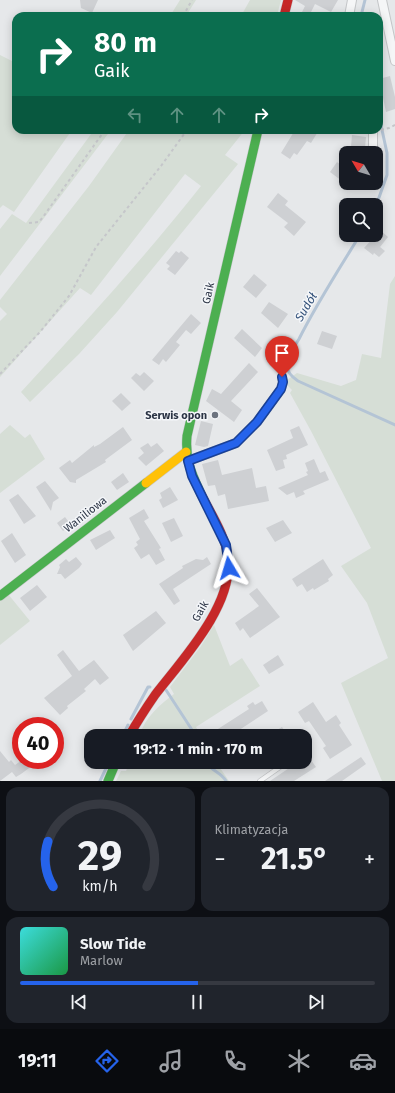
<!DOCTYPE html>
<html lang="pl">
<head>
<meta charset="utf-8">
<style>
  body { margin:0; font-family:"Fira Sans",sans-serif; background:#20242c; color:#f1f3f6; height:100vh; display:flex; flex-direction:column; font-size:15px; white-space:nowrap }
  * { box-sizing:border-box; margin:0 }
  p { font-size:13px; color:#9ea1a6 }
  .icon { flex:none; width:22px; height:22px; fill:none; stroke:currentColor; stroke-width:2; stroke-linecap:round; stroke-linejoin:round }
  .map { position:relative; height:781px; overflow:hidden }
  .side { display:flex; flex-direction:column; gap:6px; padding:6px; background:#0d0f14; flex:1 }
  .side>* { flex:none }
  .top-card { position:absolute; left:12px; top:12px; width:371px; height:122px; border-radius:12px; box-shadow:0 2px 10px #0003; background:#0b6e4f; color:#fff; overflow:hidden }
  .needle { width:26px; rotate:308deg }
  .controls { position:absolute; left:339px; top:146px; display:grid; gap:8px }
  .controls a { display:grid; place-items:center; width:44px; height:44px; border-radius:8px; background:#171b24; box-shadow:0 2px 10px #0003; font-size:20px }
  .speed { position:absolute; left:12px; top:717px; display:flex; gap:8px; font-size:20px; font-weight:700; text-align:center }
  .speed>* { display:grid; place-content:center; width:52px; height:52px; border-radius:50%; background:#171b24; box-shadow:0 2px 10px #0003; line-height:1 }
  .speed .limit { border:6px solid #d22; background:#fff; color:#111 }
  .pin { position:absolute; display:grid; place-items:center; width:34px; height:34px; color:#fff; margin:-41px -17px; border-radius:50% 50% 50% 0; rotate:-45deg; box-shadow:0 0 4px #0007 }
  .pin .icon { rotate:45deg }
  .me { position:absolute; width:44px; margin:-22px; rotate:353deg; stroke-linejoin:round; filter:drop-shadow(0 0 3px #0008) }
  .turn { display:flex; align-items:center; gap:14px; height:84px; padding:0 16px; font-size:18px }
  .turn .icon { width:52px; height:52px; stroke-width:2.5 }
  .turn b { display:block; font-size:28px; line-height:34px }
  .lanes { display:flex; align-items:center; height:38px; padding:0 16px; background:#0003; justify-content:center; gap:20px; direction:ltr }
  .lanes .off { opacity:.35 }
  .big { font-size:30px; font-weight:700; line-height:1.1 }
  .side .card { flex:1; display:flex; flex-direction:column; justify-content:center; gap:6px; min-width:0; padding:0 14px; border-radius:12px; background:#20242c }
  .side .dial { align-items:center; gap:0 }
  .dial svg { height:104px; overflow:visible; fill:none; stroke:#363941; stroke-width:7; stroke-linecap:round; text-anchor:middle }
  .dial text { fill:#f1f3f6; stroke:none }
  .song { display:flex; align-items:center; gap:12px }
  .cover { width:48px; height:48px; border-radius:6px; background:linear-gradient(135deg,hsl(180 70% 55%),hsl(140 70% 35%)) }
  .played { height:4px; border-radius:2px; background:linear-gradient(90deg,#2563eb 50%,#363941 50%) }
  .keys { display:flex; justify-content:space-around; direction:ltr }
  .heat { display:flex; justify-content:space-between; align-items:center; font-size:22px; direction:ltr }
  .side .tiles { flex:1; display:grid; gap:6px; grid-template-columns:1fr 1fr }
  .card:last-child { grid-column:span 2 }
  .trip { position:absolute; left:84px; top:729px; width:228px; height:40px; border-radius:12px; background:#171b24; box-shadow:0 2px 10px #0003; font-weight:700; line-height:40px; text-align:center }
  .menu { display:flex; height:64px; justify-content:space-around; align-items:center; background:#090b0e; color:#9ea1a6 }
  .menu .icon { width:28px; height:28px }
  .menu .selected { color:#2563eb }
  .menu b { font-size:18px; color:#f1f3f6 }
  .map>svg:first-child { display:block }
  .green { fill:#d6ded6 }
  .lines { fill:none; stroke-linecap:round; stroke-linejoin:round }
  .stream { stroke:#b4c4d5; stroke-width:3 }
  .building { fill:#ced0d3 }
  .lane-casing { stroke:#c4c6c8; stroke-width:5.5 }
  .street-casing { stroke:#c4c6c8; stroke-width:10 }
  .fast-casing { stroke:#c4c6c8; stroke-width:10 }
  .slow-casing { stroke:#c4c6c8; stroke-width:10 }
  .jam-casing { stroke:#c4c6c8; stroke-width:10 }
  .path { stroke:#c5c6ca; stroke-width:2; stroke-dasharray:3 3; stroke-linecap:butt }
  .lane { stroke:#f5f6f7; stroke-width:4 }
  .street { stroke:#f5f6f7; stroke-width:8 }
  .fast { stroke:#4caf50; stroke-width:9 }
  .slow { stroke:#ffc107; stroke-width:9 }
  .jam { stroke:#c62828; stroke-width:9 }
  .route-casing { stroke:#184099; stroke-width:10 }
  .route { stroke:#2563eb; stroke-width:7 }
  .poi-dot { fill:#6c737f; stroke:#f4f6f9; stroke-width:1.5 }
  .labels { text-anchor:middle; stroke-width:3; stroke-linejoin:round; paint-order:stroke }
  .street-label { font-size:11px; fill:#2b3445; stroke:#f4f6f9 }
  .poi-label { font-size:11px; font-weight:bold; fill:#2b3445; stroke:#f4f6f9; text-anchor:end }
  .water-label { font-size:12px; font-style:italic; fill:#34527a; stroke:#f4f6f9 }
</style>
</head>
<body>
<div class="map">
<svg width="395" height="781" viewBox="0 0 395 781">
  <rect width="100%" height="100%" fill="#e6e8ea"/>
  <path class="green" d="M180 0H196L186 16H170Z
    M250 0H281L277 16H241Z
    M0 55 16 63V130H72L14 212 3 205 0 208Z
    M94 130H111L0 276V229L12 214 26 223Z
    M129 130H245L225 155 238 164 117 312 79 354 30 402 21 392C83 325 144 258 201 186L185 174 91 295 80 288 0 377V321L7 314 0 307V300L89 186Z
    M395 276V781H382L341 683 388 658 367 603 341 566 371 548 311 431 290 393 292 390 287 385V380L297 373 341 386 356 380 362 354 381 358 390 284Z
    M10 425 25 438 30 434 45 459 0 493V434Z
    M8 594 30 621 0 645V600Z
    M214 625 230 666 242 658 260 686 196 727 201 736H139C146 717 158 706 174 694L170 687 201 646Z
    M130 762H216L229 781H116L121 771H126Z"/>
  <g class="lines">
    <path class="stream" d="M361 16 365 0
      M376 206 387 175V153L379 116
      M360 235C339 269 317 303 299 339 295 346 287 355 287 364 286 372 292 377 298 381L395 425
      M166 690 196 736
      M131 719 148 687H150
      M125 731 128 725
      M206 762C211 771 221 772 226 781
      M100 781 109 762"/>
  </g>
  <path class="building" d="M80 0H98L92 13 81 8Z
    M295 0H338L331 12 315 4 309 16H300L305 6Z
    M390 76 395 97V109L386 112 379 79Z
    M295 130H319L311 143 307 141 297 155 294 153 290 159 281 153Z
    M352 135 366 137 365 148 351 147Z
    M337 162 346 169V184L330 172Z
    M278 193 288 201 285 205 306 222 294 236 284 227 288 223 267 207Z
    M379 229 388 237 380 247 385 251 379 257 374 253 373 255 364 248 376 235Z
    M176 251 179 253 181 251 189 258 175 275 167 269 170 266 166 263Z
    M254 274 267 285 256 298 243 287Z
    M269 302 288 314 278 328 261 313Z
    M191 314 201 323 191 334 186 330 176 342 180 345 166 362 163 359 159 365 152 360Z
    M242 329 262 348 255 357 234 338Z
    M322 331 337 336 332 349 317 344Z
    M249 363 258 372 231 401 242 410 234 422 206 401 212 389 221 394Z
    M144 372 154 381 144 391 131 378 136 373 140 376Z
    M121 393 131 403 122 411 112 401Z
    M201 421 213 424 208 446 204 447 195 445Z
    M299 426 308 445 286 455 287 459 283 460 285 468 276 471 267 450 293 438 290 430Z
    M123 427 132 440 105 460 106 462 76 480V483L70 482 59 468 70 460 72 463 94 445V447L100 444Z
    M148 443 151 447 157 443 164 451 146 466 138 458 144 453 140 448Z
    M314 459 320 473 325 471 329 480 303 491 305 494 296 498 294 492 287 495 278 488 308 475 306 472 308 471 305 463Z
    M218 460 222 475 252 468 256 488 266 486 269 501 228 509 225 494 218 496 215 485 208 486 202 464Z
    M123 473 129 482 117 490 111 482Z
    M45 481 59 498 53 502 51 511 36 487Z
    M170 487 178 500 163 508 159 500 162 498 160 493Z
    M18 494 36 516 24 524 9 500Z
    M144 509 149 518 144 521 161 548 159 549 165 560 156 565 149 554 141 559 134 548 138 545 136 542 140 539 129 518Z
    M65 517 71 525 63 531 57 523Z
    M174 518 183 536 171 542 162 523Z
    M283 520 292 533 275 542 266 528Z
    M110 530 115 538 96 550 90 540Z
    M12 533 26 555 15 563 1 541Z
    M76 557 82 564 79 568 65 579 61 574H57L60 567 59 565 66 559 69 562Z
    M207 557 211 564 173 589 180 601 174 605 159 584 183 568 182 566 196 559 203 560Z
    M323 559 333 575 328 579 329 581 314 590 313 588 307 592 302 584 297 587 292 579Z
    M37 585 47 597 30 611 20 598Z
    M257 588 280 617 250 638 243 628 240 631 235 623 259 606 249 594Z
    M156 611 166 623 133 651 123 635Z
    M63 650 79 671 94 660 109 678 100 685 95 679 84 689 86 691 67 706 68 708 60 715 44 698 72 676 57 655Z
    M278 655 284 665 269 674 263 665Z
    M262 701 268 711 230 736H207L249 709 247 706 253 702 255 705Z
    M313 702 326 722 336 715 341 723 339 725 352 745 330 759 323 748 326 746 309 721 305 723 298 712Z
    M282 727 288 736H267Z
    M0 751 9 762 11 760 15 765 22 760H40L21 774 16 777 12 772 0 781Z
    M308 756 316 767 294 781H270L298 762H305V758Z
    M361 757 366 764 342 781H325Z"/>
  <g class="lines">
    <g class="lane-casing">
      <path id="lane" d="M260 781 287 762"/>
    </g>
    <g class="street-casing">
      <path id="street" d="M382 0 395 61
        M349 16 352 0
        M373 153V130"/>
    </g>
    <g class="fast-casing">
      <path id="fast" d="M201 494C191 472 185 460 187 436L258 130
        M0 596 146 483
        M108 781 116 762"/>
    </g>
    <g class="slow-casing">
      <path id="slow" d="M188 461 236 443 257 422 281 389 283 382 282 377
        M146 483 186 452"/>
    </g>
    <g class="jam-casing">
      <path id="jam" d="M284 16 288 0
        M129 736C137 722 146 708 155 695 182 660 234 605 228 558 226 536 211 514 201 494"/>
    </g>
    <path class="path" d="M183 16 192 0
      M381 130 389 128 395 125
      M29 223 39 222 43 217 105 130
      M0 374 40 332 69 296 96 247 161 166 187 130"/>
    <use href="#lane" class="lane"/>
    <use href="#street" class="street"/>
    <use href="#fast" class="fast"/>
    <use href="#slow" class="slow"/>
    <use href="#jam" class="jam"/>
  </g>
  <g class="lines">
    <g class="route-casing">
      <path id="route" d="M229 568 226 545 192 476 188 461 236 443 257 422 281 389 283 382 282 377"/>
    </g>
    <use href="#route" class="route"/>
  </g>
  <circle class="poi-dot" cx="215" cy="415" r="4"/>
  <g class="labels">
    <g class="street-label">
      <text transform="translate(208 293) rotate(-77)" y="4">Gaik</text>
      <text transform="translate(85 514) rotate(-38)" y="4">Waniliowa</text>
      <text transform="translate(200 611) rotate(-60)" y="4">Gaik</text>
    </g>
    <g class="poi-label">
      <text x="207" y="419">Serwis opon</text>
    </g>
    <g class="water-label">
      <text transform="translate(306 307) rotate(-59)" y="4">Sudół</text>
    </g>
  </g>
</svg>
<div class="controls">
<a><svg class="needle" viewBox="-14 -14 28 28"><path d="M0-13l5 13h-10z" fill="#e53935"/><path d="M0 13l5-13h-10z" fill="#9ea1a6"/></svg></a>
<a><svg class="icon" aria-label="search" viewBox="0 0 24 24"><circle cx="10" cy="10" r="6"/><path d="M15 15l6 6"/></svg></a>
</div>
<div class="speed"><div class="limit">40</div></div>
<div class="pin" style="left:282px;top:377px;background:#d93025"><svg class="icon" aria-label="arrive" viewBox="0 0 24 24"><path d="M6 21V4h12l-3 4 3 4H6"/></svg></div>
<svg class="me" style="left:229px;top:568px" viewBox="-20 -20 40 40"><path d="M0-17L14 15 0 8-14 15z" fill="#2563eb" stroke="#fff" stroke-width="4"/></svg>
<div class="trip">19:12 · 1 min · 170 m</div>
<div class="top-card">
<div class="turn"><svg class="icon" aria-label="right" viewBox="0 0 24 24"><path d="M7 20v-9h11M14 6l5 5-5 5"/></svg><div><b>80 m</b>Gaik</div></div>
<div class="lanes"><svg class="icon off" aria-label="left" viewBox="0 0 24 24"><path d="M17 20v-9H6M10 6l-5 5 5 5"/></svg><svg class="icon off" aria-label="ahead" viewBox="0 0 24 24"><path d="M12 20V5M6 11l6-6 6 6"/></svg><svg class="icon off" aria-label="ahead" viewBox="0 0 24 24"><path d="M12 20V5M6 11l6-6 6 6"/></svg><svg class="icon" aria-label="right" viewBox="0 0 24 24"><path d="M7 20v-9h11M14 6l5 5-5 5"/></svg></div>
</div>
</div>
<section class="side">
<div class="tiles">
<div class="card dial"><svg viewBox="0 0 100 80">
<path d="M14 69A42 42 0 1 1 86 69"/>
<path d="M14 69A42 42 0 0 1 10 34" stroke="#2563eb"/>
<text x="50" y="56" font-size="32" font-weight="700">29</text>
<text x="50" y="72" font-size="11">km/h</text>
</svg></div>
<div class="card"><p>Klimatyzacja</p>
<div class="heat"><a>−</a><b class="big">21.5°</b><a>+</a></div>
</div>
<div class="card">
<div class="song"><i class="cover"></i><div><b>Slow Tide</b><p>Marlow</p></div></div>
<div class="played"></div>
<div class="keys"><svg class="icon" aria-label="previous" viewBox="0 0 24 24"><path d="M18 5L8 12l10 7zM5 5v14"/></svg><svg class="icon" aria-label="pause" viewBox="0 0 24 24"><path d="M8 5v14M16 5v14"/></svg><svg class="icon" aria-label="next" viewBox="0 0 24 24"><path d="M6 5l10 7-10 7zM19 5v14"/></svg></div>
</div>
</div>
</section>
<nav class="menu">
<b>19:11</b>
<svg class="icon selected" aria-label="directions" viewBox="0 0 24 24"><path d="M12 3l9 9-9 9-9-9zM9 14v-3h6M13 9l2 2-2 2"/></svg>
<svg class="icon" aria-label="music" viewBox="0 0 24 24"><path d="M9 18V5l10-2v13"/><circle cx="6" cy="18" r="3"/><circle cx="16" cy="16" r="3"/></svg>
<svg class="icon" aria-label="phone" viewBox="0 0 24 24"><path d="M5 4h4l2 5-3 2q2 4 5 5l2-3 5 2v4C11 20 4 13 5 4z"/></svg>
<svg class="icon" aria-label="climate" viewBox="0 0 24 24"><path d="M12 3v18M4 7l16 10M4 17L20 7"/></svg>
<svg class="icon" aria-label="car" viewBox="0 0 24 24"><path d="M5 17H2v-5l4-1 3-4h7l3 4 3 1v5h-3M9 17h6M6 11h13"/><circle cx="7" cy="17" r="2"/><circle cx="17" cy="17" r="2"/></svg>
</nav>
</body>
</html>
